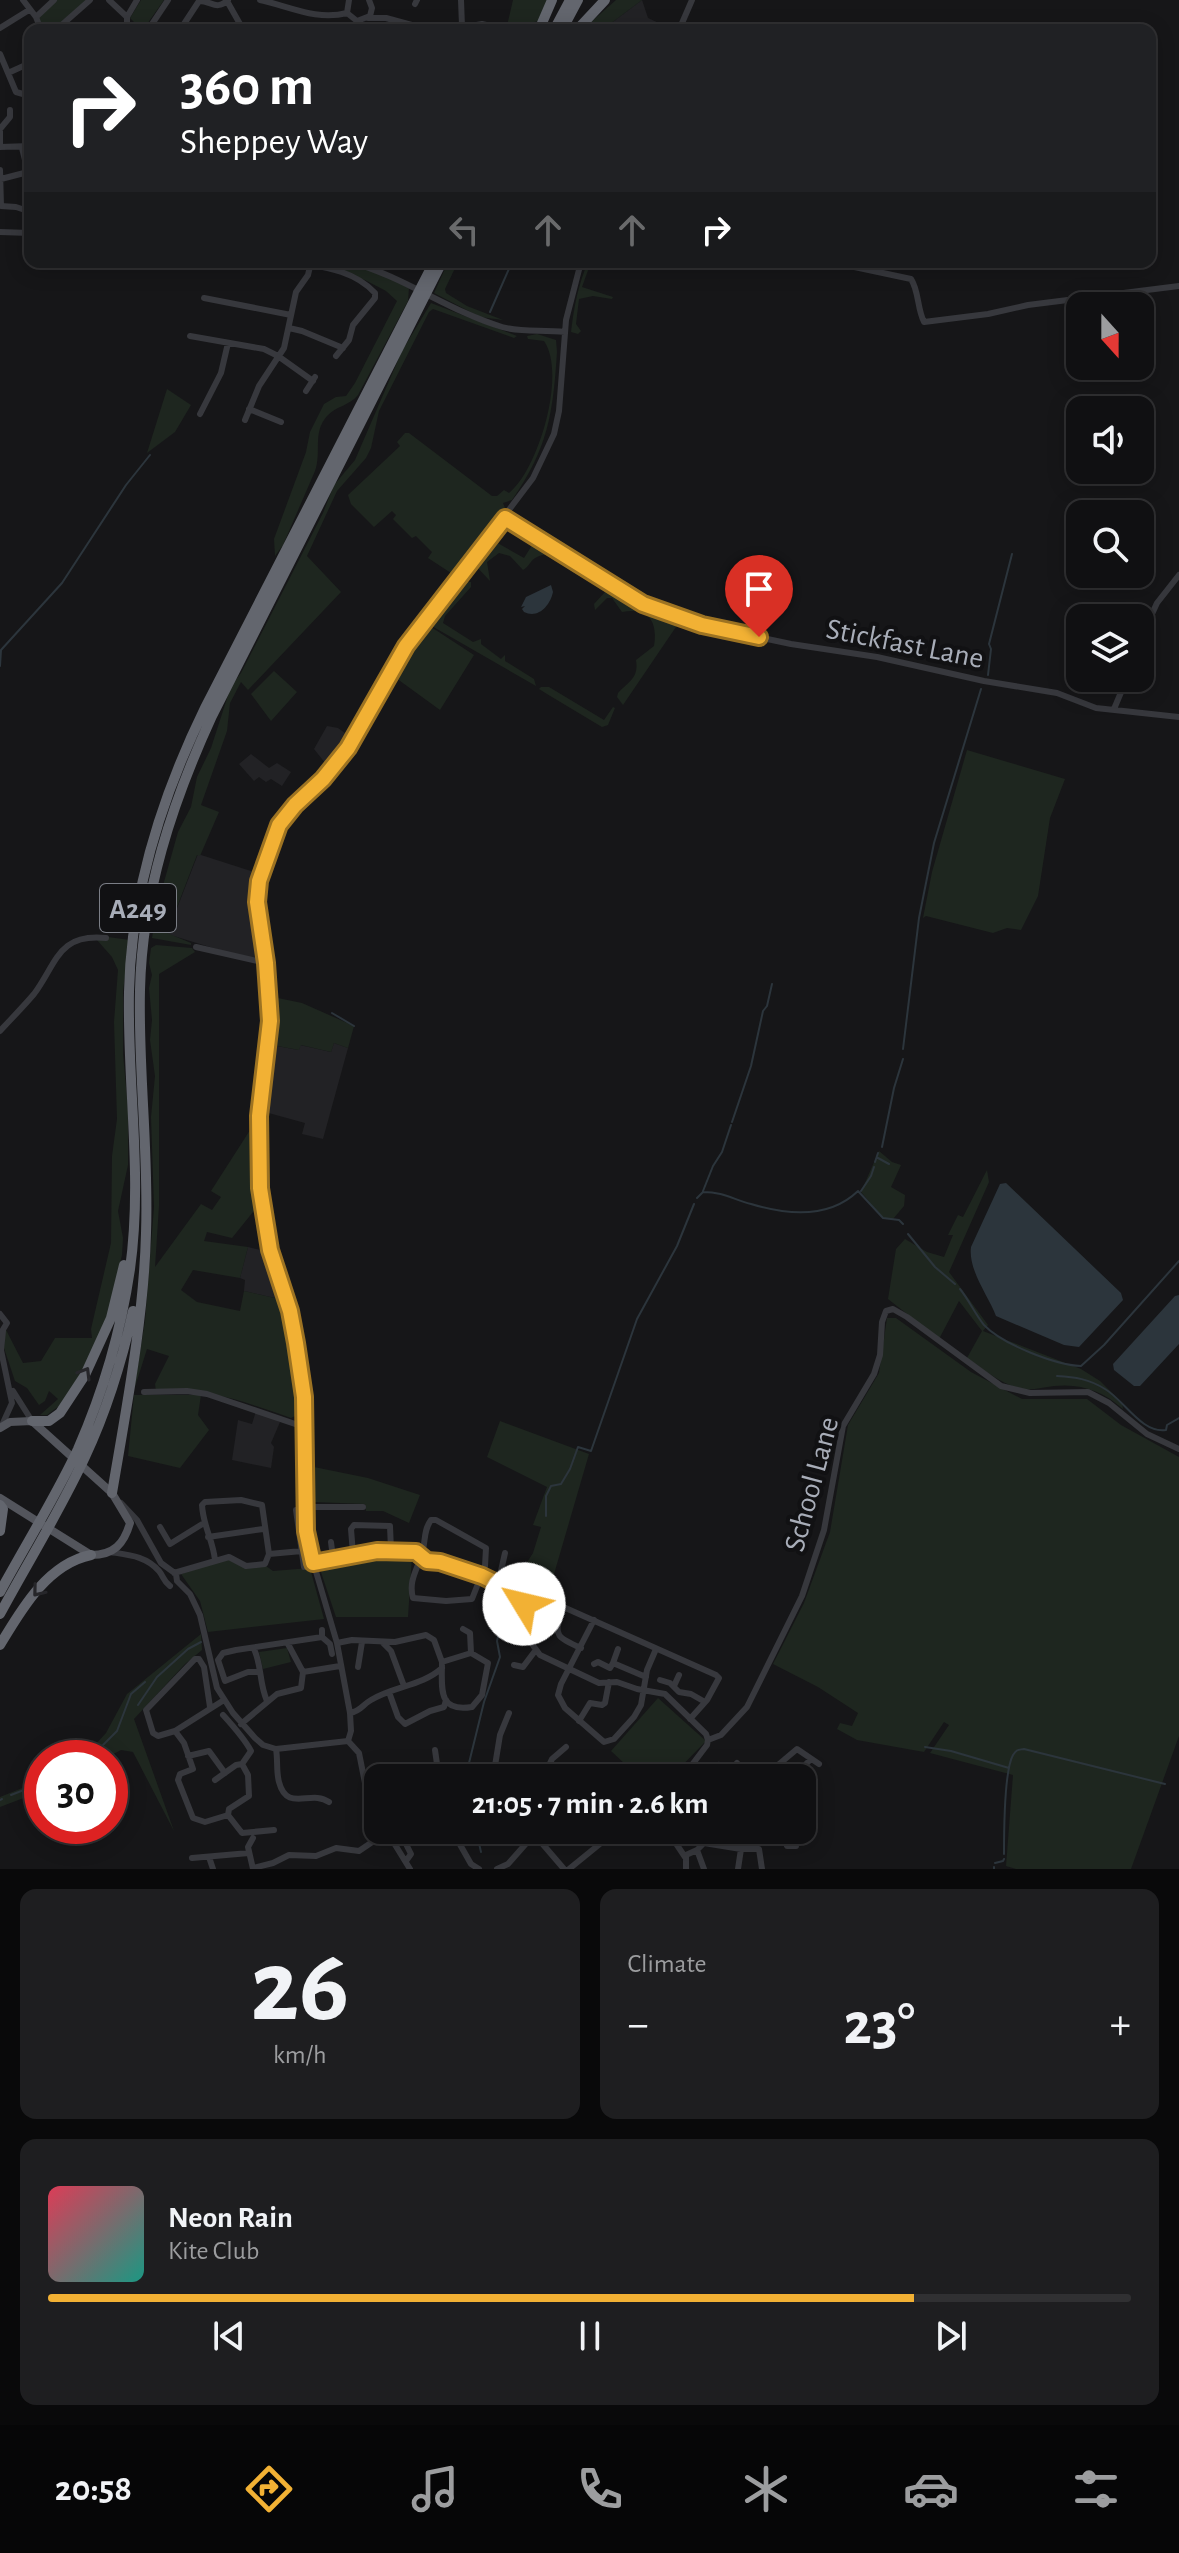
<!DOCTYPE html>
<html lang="en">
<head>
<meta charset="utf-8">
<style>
  body { margin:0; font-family:"Alegreya Sans",sans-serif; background:#1e1e20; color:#f1f3f6; height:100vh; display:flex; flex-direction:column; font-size:30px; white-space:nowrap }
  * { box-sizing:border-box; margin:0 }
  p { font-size:26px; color:#9c9d9f }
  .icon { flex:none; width:44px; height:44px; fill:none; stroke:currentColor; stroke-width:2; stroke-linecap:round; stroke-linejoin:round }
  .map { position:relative; height:1869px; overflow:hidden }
  .details { display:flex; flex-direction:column; gap:20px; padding:20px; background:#09090a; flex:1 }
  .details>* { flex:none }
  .hud { position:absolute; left:24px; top:24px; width:1132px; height:244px; border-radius:16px; box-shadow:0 4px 20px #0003,0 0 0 2px #303032; background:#202124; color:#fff; overflow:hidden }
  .needle { width:52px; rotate:159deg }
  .fabs { position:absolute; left:1066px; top:292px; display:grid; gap:16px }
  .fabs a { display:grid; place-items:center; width:88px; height:88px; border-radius:16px; background:#101012; box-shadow:0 4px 20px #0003,0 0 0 2px #303032; font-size:40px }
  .speed { position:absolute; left:24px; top:1740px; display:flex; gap:16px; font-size:40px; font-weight:700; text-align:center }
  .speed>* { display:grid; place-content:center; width:104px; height:104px; border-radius:50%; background:#101012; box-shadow:0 4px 20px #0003,0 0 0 2px #303032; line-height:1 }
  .speed .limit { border:12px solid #d22; background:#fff; color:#111 }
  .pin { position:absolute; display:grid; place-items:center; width:68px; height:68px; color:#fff; margin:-82px -34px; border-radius:50% 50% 50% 0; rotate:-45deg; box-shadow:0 0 8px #0007 }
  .pin .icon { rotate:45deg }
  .me { position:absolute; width:88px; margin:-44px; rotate:306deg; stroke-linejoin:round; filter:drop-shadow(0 0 6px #0008) }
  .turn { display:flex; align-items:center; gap:28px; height:168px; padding:0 24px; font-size:36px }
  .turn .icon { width:104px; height:104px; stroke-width:2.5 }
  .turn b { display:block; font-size:56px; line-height:68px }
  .lanes { display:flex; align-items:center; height:76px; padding:0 24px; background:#0003; justify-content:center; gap:40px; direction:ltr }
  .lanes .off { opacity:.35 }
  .big { font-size:60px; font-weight:700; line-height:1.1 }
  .details .widget { flex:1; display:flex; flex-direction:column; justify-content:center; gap:12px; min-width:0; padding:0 28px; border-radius:16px; background:#1e1e20 }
  .details .dial { align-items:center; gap:0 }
  .dial b { font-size:104px; line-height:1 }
  .song { display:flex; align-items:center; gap:24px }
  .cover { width:96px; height:96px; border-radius:12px; background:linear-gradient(135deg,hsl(350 70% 55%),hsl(170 70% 35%)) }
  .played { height:8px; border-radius:4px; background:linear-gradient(90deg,#f2b134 80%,#303032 80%) }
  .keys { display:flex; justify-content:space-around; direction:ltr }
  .heat { display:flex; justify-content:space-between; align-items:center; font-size:44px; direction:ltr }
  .details .tiles { flex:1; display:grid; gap:20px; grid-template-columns:1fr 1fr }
  .widget:last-child { grid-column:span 2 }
  .trip { position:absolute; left:364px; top:1764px; width:452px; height:80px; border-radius:16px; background:#101012; box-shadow:0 4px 20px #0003,0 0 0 2px #303032; font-weight:700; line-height:80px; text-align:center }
  .tabs { display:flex; height:128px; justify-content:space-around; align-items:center; background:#060607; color:#9c9d9f }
  .tabs .icon { width:56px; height:56px }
  .tabs .on { color:#f2b134 }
  .tabs b { font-size:36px; color:#f1f3f6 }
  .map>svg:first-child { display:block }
  .built { fill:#222225 }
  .green { fill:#1e261f }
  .water { fill:#2c353c }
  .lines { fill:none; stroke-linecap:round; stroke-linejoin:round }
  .stream { stroke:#2c353c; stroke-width:2 }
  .minor { stroke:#37383d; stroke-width:6 }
  .major { stroke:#53555c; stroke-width:8 }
  .highway { stroke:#63666e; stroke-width:10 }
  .oneway { stroke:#26262a }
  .route-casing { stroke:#9d7322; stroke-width:20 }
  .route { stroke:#f2b134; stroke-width:14 }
  .labels { text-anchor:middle; stroke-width:8; stroke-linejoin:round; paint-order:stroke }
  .shield { fill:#111113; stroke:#7b7e86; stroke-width:2 }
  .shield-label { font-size:28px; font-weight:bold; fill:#a8adb8 }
  .street-label { font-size:30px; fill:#a8adb8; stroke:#111113 }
</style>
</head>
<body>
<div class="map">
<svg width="1179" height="1869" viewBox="0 0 1179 1869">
  <rect width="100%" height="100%" fill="#161618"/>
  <path class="built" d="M642 0 648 18 674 30H602Z
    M327 726 338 728 349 736 344 746 326 764 314 749Z
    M251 754 269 768 277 763 291 772 282 786 271 779 266 782 259 777 254 781 239 764Z
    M198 854 254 872 250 897 260 959 233 954 167 934Z
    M334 1043 348 1048 323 1139 302 1134 305 1123 265 1112 264 1098 271 1045 299 1050 300 1045 331 1052Z
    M248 1247 265 1251 279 1299 244 1291 245 1280 240 1278Z
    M256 1411 280 1422 271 1443 274 1447 271 1468 232 1460 238 1420 252 1424Z"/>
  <path class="green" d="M56 0H86L54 30H44L38 17Z
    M141 0H164L145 27 138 26 130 18Z
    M513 0H548L539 21 534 22 531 30H506Z
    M616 0H642L602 30H582Z
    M315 262C352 262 376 271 409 288L408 301 358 395C349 406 336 406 327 416 312 433 322 452 315 471L283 545 275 556 274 539 306 452 310 432 324 404 336 397 346 396 355 383 397 301 386 291 365 280Z
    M448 262H458L445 289 446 293 467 306 503 320 480 317 434 293Z
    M588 262H591L582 287 613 297 612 299 593 296 579 299 576 324 581 331 578 334 571 332C574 307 578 285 588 262Z
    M431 303 517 336 514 338 433 309 429 312 379 411 371 448 366 458 337 491 307 556 341 592 248 690 241 682 230 703 227 731 201 805 219 812 200 856 197 855 167 933 191 943V945L152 938 157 907 178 832 191 807 197 777 211 748 231 686 241 673 323 513 334 485 355 460 402 351Z
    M537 334 556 340 557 352C553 414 548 448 512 500L503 503 505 508 500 517 454 573H451L428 558 432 552 416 536 412 538 393 519 396 515 392 511 374 527 351 504 348 495 400 446 397 442 405 433H409L492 496H497L504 490 509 493C538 470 567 374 544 341L528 339 527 336Z
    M167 389 191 405 175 432 147 453Z
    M536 539 642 605 680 621 623 705 617 697 618 693C629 681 639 678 636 660L654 646C658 622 649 607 622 612L612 598H607L595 610 594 604 605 592 606 586 596 579C566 581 560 546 537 557 530 560 530 566 523 570L510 556 499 553 487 562 490 581 474 564 494 541 524 558Z
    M466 582H471V587L445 616 443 623 473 642 481 639V644L501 659 505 655V661L534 679 536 686 430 625Z
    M428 625 474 655 440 710 396 678Z
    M274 671 297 692 271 721 251 694Z
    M541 687H549L604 720 613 707 615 708 608 725 602 727 547 694 539 689Z
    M967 750 1065 779 1050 818 1038 896 1021 930 1007 928 993 933 926 916 923 918 932 872Z
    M108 937 130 940 123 991V1054L128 1109V1165L118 1211 123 1238 122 1255 106 1321 86 1366 59 1406 47 1415H40L58 1399 49 1391 45 1401 39 1405 27 1388 15 1381 4 1348 5 1328 23 1363 41 1361 55 1338H92L91 1329 111 1243 112 1156 117 1119 114 1022 118 970 112 957 97 940Z
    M156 945 192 948 195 952 159 974V1206L155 1267 201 1204 212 1210 221 1197 211 1191 252 1127 257 1207 232 1238 207 1232 204 1241 248 1247 240 1278 193 1270 181 1290 197 1302 240 1311 244 1291 279 1299 292 1345 297 1415 291 1418C242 1401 209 1388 156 1391L155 1384 169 1356 147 1349 134 1390 145 1321 154 1207 151 1117 155 1076 150 1040 152 1020 149 988 152 975 149 963 151 948Z
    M273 997 302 1003 354 1026 348 1048 334 1043 331 1052 301 1045 299 1050 272 1045Z
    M879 1151 892 1162 901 1165 891 1187 905 1195 904 1206 893 1219 883 1218 861 1192Z
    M987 1170 989 1182 949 1272 988 1325 983 1331 1081 1369 1100 1381 1122 1403 1123 1409C1103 1391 1081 1383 1054 1386 1043 1387 1033 1391 1022 1389 1001 1384 984 1370 967 1358L982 1331 959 1301 939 1339 888 1299 896 1249 905 1239 927 1252 944 1257 953 1235H948L958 1215 963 1217Z
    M887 1318H896L971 1372 1022 1399H1087L1121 1425 1179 1457V1736L1131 1869H1016L1006 1866 1013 1775 930 1753 949 1725 944 1722 924 1752 857 1740 837 1729 840 1723 852 1726 858 1713 818 1687 773 1664 804 1603 830 1532 848 1425 879 1373Z
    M134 1395H201L198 1415 209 1430 180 1468 128 1456Z
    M500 1421 589 1454 552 1581 522 1570 533 1553 541 1527 533 1525 547 1487 487 1457Z
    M309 1466 368 1478 420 1495 409 1523 383 1511H366L365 1504 314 1502Z
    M372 1556H412L408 1617H336L321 1572C332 1558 355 1559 372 1556Z
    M228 1559 242 1567 266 1566 273 1571 310 1568 324 1619 208 1632 200 1601 181 1574Z
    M201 1634 202 1650 185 1664 134 1719 174 1831 133 1752 121 1750 106 1758H83L106 1733 127 1694Z
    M287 1648 291 1662 263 1669 259 1652Z
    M658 1698 706 1741 670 1778H640L611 1751Z
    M42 1780V1791L0 1807V1797Z"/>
  <path class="water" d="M551 585 553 592C550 606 538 619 524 612L522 609 525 606 521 607 526 597Z
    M1006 1183 1121 1293 1123 1300 1079 1347 1064 1345 996 1316C988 1295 968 1270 971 1247L1000 1184Z
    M1179 1295V1344L1140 1386H1134L1114 1370 1113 1364 1175 1296Z"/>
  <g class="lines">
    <path class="stream" d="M490 312 512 262
      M0 666 1 650 62 583 126 485 150 455
      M988 675 991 649 989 644 1012 554
      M373 716 397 672 404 666
      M332 1013 354 1026
      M903 1049 919 918 934 843 981 689
      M732 1122 751 1066 763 1011 767 1006 772 984
      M882 1147 894 1088 903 1059
      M878 1158 889 1164
      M875 1162 878 1153
      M703 1191 713 1166 722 1152 731 1125
      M861 1191 871 1176 874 1167
      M697 1198 703 1192C724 1192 732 1199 751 1204 787 1215 829 1219 858 1191L883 1218 899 1220 903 1224
      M908 1234 935 1267 955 1284
      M960 1289C969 1300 975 1314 984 1325 1002 1344 1055 1365 1081 1366L1104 1345 1179 1261
      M1057 1376C1075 1377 1089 1379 1105 1389 1124 1400 1142 1434 1166 1430L1167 1425 1179 1418
      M546 1516V1496L551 1486 561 1484 570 1469 578 1447 591 1451 637 1319 677 1246 694 1204
      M513 1589 520 1571
      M138 1705 157 1677 188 1649 201 1642
      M925 1747 951 1751 1009 1768
      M90 1758 117 1731 131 1694 145 1682
      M468 1778V1767L484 1702 500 1657 497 1641 500 1628 511 1608 510 1594
      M11 1795 42 1783
      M0 1800 2 1799
      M476 1830 481 1852
      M1004 1854C1004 1833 1004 1771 1013 1755 1017 1749 1018 1750 1024 1749L1165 1784
      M995 1863 1003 1861 1004 1859
      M994 1869V1867"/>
    <path class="minor" d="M23 0 36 17 41 30
      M109 0 127 17V24L137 30
      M260 0C289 6 316 21 347 13
      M349 0 347 13 357 21 370 16 372 8 369 0
      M461 0 462 26
      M227 1 240 24 235 30
      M415 4 417 0
      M36 17 54 0
      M127 17 137 0
      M368 18H386L430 30
      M0 28 29 10
      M56 30 90 0
      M148 30 168 0
      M180 30 199 1C212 1 216 11 228 0
      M449 30 482 24 499 28
      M679 30 692 0
      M0 54 16 92 30 96
      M8 73 30 63
      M0 147V129L10 117V110
      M0 147 30 146
      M0 170 1 206 16 207 25 210
      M1 179 28 172 22 148
      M0 232 30 233
      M297 262C325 267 355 271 375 293V298L353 325 349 340 336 356
      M351 262C404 277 449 311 502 327 523 333 543 329 565 332
      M831 262 911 279C919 291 917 308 924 322L988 314 1028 305 1179 286
      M204 298 291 315
      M289 328 302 331 343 348
      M190 336 264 349 278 356 313 381
      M306 391 315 377
      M249 409 281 422
      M200 414 221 373 228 343
      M245 420 259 386 284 348 296 292 308 275 311 262
      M505 518 643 604 702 625 791 644 877 657 984 681 1057 693 1096 708 1179 717
      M1140 640 1157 603 1179 575
      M1114 709 1127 678
      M196 947 266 963
      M0 1031C11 1019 23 1007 34 994 57 963 58 933 106 938
      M0 1314 7 1323 1 1333
      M13 1391 32 1421
      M144 1392 187 1391 207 1394 304 1427
      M2 1425 12 1403 1 1350 3 1331
      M121 1503 137 1520 161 1563 176 1574 177 1581 190 1594 200 1615 217 1688 233 1713 255 1738 263 1745 276 1749 348 1741
      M306 1507H363
      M296 1510 304 1567
      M431 1520H436L486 1548 485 1566 472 1599 446 1601 413 1598C408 1580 418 1569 422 1553 426 1541 423 1531 431 1520Z
      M160 1527 170 1544 204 1523
      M208 1537 263 1529
      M331 1542 333 1558
      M110 1552C129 1555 146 1556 159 1571 164 1577 163 1581 170 1586
      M269 1554 302 1551
      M353 1554 351 1529 354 1525 390 1526 391 1550
      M313 1563 377 1551 416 1552 427 1561 440 1562 482 1576 523 1598V1611L532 1644 540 1655 599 1683 617 1682 637 1689 665 1694 706 1734 708 1740
      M174 1573 229 1557 246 1566 265 1564 269 1554 262 1505 241 1500 205 1502 202 1505C203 1526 213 1540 215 1560
      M498 1584 505 1553
      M542 1609 559 1616
      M594 1620 561 1684 558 1695 565 1708 604 1742 614 1739 634 1717 641 1705 647 1670 656 1649
      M526 1625 542 1622 555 1628
      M463 1629 470 1633 471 1653
      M322 1630V1637L330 1644 332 1654
      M337 1643 352 1640 395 1642 426 1635 434 1640 442 1662
      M383 1643 391 1651 404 1686
      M581 1648C551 1635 557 1635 561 1606L716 1675 719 1678 707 1700 690 1719
      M254 1649C262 1666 259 1683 267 1701
      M618 1649 613 1663 646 1677
      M471 1653 488 1663 482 1695 472 1707C437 1713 442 1687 442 1662Z
      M594 1664 598 1662 610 1668 613 1663
      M514 1665 523 1667 535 1651
      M358 1667 362 1642
      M258 1672H248L225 1681 218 1660 223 1653 236 1650 322 1637
      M303 1672 340 1666
      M660 1680 670 1683 679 1692 691 1694 705 1702
      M674 1686 679 1675
      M389 1692 398 1717 405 1724 430 1711 444 1707 446 1700
      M224 1700 175 1731 184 1743 193 1769 180 1774 178 1780 193 1818 205 1822 228 1815 229 1809 249 1796 248 1775 242 1764
      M350 1713C361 1711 362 1705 371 1700 394 1686 422 1686 442 1668
      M579 1721 590 1703 602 1705 605 1703 609 1682
      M241 1724 277 1694 301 1688 303 1672 288 1644
      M175 1731 158 1736 153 1733 146 1710 195 1659H199L204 1667 210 1707
      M348 1741 351 1731 350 1713 337 1643 307 1541 303 1476 304 1397 293 1326 270 1250 262 1207 259 1116 270 1021 266 963 257 902 259 881 279 825 295 805 323 779 348 748 406 646 533 478 554 434 559 411 566 320 581 262
      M348 1741 359 1753 365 1783 378 1817
      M276 1749C278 1760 276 1771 279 1782 287 1813 311 1789 329 1802
      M435 1750 439 1778
      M188 1756 209 1751 225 1773
      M719 1765 734 1778
      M729 1772 737 1763
      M493 1778 500 1735 509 1713
      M543 1778 552 1759 566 1747
      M599 1778 602 1776
      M682 1778 707 1745 708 1740 721 1735 747 1707 802 1596 824 1530 843 1426 874 1374 880 1355 882 1322 886 1311 893 1309 907 1317 1001 1386 1030 1393 1088 1392 1109 1403 1147 1434 1179 1449
      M745 1778 751 1775 765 1776 797 1749 819 1764
      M802 1779 806 1764 810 1760
      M215 1780 236 1765 242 1764 251 1751C244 1738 233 1726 223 1715
      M228 1815 242 1833 274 1830
      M386 1830 410 1869
      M399 1830 411 1854 406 1861
      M673 1830 671 1836 685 1857
      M704 1830V1843
      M768 1830 782 1833 786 1830
      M782 1833 787 1846H796
      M534 1834 564 1869
      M253 1838 248 1847 253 1869
      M458 1841 471 1864 479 1869
      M697 1850 704 1869
      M209 1857 213 1869
      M192 1858 249 1853
      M253 1868 273 1863 289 1855 316 1856 336 1848 359 1851 387 1832
      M497 1869 508 1864 538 1830
      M569 1869 617 1830
      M686 1869V1855L697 1850 704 1843 741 1849H759L762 1869
      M738 1869 741 1849"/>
    <path class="major" d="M0 1428 10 1422 32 1421 112 1493 130 1523C124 1544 114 1555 91 1555L0 1498"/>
    <path class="highway" d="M539 30 552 0
      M554 30 570 0
      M562 30 578 0
      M577 30 605 0
      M32 1421H49L60 1413 85 1375 111 1318 124 1265
      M112 1493C126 1410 144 1317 146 1233 149 1152 138 1071 140 990 142 894 172 803 212 716L442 262
      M0 1505 3 1509 0 1531
      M0 1592C26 1544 55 1498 78 1449 103 1392 121 1331 130 1269 143 1176 127 1085 129 992 131 892 162 796 205 708L434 262
      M0 1614C28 1562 60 1511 85 1457 107 1410 122 1361 133 1311
      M0 1645C21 1610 47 1564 91 1555"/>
  </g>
  <defs><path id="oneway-chevron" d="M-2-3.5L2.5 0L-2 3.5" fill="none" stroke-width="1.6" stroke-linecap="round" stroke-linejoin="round" transform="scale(2)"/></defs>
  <g class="oneway">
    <use href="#oneway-chevron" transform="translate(85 1373) rotate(-59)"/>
    <use href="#oneway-chevron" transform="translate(38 1591) rotate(129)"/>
  </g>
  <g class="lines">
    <g class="route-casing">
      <path id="route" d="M524 1604 523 1598 519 1594 482 1576 440 1562 427 1561 416 1552 377 1551 313 1563 306 1531 304 1397 296 1343 290 1311 270 1250 260 1188 259 1116 270 1021 266 963 257 902 259 881 279 825 295 805 323 779 348 748 406 646 505 518 643 604 702 625 759 637"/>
    </g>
    <use href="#route" class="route"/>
  </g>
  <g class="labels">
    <rect class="shield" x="100" y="884" width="76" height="48" rx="6"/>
    <g class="shield-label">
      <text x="138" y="918">A249</text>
    </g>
    <g class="street-label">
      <text transform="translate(905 643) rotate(11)" y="10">Stickfast Lane</text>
      <text transform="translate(811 1484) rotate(-75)" y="10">School Lane</text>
    </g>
  </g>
</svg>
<div class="fabs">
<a><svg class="needle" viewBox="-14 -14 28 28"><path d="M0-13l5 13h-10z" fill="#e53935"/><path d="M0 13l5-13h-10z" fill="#9c9d9f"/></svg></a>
<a><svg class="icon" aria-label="sound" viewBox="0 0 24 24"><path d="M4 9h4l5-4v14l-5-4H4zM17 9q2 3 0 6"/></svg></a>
<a><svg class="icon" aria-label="search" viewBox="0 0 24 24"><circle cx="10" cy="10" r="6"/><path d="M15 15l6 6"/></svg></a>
<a><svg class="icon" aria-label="layers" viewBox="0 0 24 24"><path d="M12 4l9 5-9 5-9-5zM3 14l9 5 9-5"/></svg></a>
</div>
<div class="speed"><div class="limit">30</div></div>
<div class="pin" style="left:759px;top:637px;background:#d93025"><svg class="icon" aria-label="arrive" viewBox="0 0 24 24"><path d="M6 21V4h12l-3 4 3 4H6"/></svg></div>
<svg class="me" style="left:524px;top:1604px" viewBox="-20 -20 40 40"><circle r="19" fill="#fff"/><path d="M0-13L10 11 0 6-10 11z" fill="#f2b134"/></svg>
<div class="trip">21:05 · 7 min · 2.6 km</div>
<div class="hud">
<div class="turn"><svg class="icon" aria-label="right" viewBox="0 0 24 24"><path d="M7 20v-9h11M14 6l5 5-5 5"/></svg><div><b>360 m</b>Sheppey Way</div></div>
<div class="lanes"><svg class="icon off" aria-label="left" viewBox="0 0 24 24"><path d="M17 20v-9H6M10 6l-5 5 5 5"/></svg><svg class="icon off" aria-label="ahead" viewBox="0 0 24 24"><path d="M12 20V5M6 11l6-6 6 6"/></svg><svg class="icon off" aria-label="ahead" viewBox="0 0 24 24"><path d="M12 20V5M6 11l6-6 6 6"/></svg><svg class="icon" aria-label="right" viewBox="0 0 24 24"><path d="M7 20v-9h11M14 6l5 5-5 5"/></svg></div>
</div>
</div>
<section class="details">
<div class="tiles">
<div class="widget dial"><b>26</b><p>km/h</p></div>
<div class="widget"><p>Climate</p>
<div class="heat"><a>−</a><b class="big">23°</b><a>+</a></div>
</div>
<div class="widget">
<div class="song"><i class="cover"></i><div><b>Neon Rain</b><p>Kite Club</p></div></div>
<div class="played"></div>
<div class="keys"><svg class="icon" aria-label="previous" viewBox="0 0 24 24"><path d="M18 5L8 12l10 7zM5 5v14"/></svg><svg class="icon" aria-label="pause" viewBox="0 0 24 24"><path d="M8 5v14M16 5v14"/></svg><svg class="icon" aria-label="next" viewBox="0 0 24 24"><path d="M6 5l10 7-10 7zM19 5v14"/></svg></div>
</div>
</div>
</section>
<nav class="tabs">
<b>20:58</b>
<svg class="icon on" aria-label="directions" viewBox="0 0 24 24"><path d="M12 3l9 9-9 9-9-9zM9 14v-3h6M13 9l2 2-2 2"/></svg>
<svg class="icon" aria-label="music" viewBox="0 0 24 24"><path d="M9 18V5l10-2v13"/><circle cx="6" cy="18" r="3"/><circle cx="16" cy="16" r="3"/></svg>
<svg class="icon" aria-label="phone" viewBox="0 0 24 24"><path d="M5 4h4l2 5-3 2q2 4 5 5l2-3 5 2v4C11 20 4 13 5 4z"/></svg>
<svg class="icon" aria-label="climate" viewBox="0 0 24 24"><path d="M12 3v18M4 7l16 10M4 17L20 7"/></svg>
<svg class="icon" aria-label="car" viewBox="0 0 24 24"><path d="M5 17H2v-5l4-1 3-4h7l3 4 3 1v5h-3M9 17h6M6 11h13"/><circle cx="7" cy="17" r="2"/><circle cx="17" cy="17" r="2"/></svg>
<svg class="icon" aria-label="filters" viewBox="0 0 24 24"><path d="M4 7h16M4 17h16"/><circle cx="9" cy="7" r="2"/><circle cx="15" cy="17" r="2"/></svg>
</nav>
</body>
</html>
